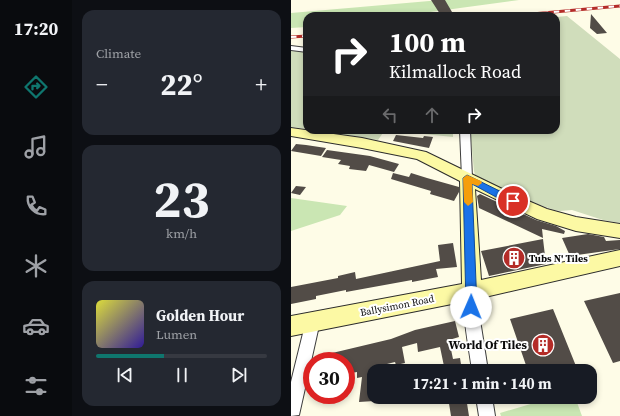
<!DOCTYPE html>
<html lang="en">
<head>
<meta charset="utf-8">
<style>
  body { margin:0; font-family:"Source Serif 4",serif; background:#242831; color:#f1f3f6; height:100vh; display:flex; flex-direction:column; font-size:15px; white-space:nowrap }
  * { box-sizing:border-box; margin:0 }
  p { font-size:13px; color:#9ea1a6 }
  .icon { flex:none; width:22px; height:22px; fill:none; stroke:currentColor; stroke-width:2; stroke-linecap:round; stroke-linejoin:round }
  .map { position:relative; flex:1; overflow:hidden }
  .sheet { display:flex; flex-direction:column; gap:10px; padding:10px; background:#0d0f14; width:219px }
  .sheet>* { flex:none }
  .banner { position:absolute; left:12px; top:12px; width:257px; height:122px; border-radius:12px; box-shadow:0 2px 6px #0003; background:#202124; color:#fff; overflow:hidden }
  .speed { position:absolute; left:12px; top:352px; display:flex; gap:8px; font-size:20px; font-weight:700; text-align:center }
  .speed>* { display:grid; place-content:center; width:52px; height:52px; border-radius:50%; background:#171b24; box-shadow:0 2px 6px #0003; line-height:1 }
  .speed .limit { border:6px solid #d22; background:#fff; color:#111 }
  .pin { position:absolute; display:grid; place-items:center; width:34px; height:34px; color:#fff; margin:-17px; border:2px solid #fff; border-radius:50%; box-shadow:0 1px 4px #0007 }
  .me { position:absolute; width:44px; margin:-22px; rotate:1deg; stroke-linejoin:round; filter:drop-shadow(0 0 3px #0008) }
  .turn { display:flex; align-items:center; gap:14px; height:84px; padding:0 20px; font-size:18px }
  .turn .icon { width:52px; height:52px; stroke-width:2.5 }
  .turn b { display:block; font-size:28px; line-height:34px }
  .lanes { display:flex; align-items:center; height:38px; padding:0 20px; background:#0003; justify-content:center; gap:20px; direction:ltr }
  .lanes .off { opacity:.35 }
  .big { font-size:30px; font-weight:700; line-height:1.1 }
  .sheet .card { flex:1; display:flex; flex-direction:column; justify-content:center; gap:6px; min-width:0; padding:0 14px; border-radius:12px; background:#242831 }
  .sheet .dial { align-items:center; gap:0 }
  .dial b { font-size:52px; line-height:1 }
  .song { display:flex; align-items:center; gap:12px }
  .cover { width:48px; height:48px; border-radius:6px; background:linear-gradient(135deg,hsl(60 70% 55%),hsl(250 70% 35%)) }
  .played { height:4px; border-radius:2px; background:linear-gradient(90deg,#0f766e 40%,#363941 40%) }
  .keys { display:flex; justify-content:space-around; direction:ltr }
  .heat { display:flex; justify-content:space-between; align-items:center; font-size:22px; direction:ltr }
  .trip { position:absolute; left:76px; top:364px; width:230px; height:40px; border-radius:12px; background:#171b24; box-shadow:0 2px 6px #0003; font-weight:700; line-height:40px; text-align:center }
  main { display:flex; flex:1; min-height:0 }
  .dock { display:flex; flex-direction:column; width:72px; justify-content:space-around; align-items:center; background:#090b0e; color:#9ea1a6 }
  .dock .icon { width:28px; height:28px }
  .dock .current { color:#0f766e }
  .dock b { font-size:18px; color:#f1f3f6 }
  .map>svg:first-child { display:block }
  .green { fill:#cae6b3 }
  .cemetery { fill:#d0ddbb }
  .building { fill:#524c47 }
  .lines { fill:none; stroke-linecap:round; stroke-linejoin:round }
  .street-casing { stroke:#3d3d3d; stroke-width:2 }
  .secondary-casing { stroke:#2c2c2c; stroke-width:2 }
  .street { fill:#fff; fill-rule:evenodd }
  .secondary { fill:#fcf9a4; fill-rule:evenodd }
  .rail-casing { stroke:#b42c28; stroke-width:3 }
  .rail { stroke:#fff; stroke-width:2; stroke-dasharray:5.5; stroke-linecap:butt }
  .route { fill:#1a73e8; stroke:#114b97 }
  .slow { fill:#f59e0b }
  .labels { text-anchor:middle; stroke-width:4; stroke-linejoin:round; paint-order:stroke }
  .poi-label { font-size:10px; font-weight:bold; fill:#0a0a0a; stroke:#fff; text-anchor:start }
  .street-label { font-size:10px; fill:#0a0a0a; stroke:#fff }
  .near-poi-label { font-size:12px; font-weight:bold; fill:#0a0a0a; stroke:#fff; text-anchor:end }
</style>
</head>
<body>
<main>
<nav class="dock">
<b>17:20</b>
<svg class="icon current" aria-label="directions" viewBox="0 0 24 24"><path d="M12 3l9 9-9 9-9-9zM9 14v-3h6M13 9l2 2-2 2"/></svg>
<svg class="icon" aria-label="music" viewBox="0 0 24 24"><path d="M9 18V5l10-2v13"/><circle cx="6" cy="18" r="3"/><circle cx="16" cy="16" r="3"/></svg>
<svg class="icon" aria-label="phone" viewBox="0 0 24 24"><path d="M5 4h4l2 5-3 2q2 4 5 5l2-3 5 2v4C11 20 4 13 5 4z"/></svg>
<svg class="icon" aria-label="climate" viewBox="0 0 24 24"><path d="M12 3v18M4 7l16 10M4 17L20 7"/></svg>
<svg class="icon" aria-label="car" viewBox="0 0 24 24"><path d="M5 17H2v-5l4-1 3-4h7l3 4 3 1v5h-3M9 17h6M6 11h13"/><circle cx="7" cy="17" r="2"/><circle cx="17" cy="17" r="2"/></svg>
<svg class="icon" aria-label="filters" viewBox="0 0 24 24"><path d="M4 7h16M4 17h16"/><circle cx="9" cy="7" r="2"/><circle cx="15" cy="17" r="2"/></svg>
</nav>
<section class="sheet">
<div class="card"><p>Climate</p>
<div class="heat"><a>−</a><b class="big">22°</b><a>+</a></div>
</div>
<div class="card dial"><b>23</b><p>km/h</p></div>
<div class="card">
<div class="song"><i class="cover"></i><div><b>Golden Hour</b><p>Lumen</p></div></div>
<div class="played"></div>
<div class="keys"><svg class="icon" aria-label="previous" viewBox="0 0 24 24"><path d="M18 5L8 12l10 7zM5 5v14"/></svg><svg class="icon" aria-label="pause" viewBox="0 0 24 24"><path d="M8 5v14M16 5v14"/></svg><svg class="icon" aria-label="next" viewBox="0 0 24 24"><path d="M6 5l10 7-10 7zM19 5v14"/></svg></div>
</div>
</section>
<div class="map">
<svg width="329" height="416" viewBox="0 0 329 416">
  <rect width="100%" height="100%" fill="#fefce7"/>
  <path class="green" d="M150 0H228L110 16H16V27L0 28V13Z
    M0 198 56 206 49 215 0 231Z
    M263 397H284L291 416H210L209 413Z"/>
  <path class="cemetery" d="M276 16 329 59V223L312 220 281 210 269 211 263 210 238 201 189 178 184 175 183 171 179 130H265V17Z
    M0 50 16 52V129L0 127Z
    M20 130H162V137L94 130 87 140Z"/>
  <path class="building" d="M140 0H154L161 12 149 14Z
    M300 14 316 33 306 34 299 28Z
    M105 135 132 138 133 136 142 137 138 148 102 141Z
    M5 144 15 145 35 148 30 156 0 151Z
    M36 150 79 156 108 164 103 172 78 165 75 171 58 169 59 166 47 164 50 160 31 157Z
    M102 173 118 177 120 173 136 178 168 187V192L163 201 139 194 140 191 100 179Z
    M5 186 15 187 9 195 0 193Z
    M189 194 245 220 265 226 274 231 273 234 251 229 252 238 188 208 186 196Z
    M297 234 313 237 315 241 329 240V249L279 256 271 238Z
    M252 239 255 264 198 276 190 251Z
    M162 243 166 267 145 269 147 277 121 282V280L55 292V290L25 296V299L0 304V287L47 278V276L64 272 65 279 149 261 147 245Z
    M329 293V361L322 363 293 301Z
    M262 309 287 371H237L219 319Z
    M164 321 168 337 158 340 162 359 169 358 171 371H154L149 347 127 352 126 343 111 347 114 363 105 365 104 362 88 366 89 371H83V401L68 402 71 377 66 378V372L55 374V361H36L37 354 100 339 124 330Z
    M157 397H175L178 416H160Z"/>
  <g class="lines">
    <g class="street-casing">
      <path id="street" d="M0 46 16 48V52L0 50Z
        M169 130H179L181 178 180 181H172L171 178Z
        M181 285 186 287 188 291 187 307 197 371H181C179 351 168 304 176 287Z
        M22 314 27 316 29 321 8 415 0 416V382L15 321 17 316Z
        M185 397H201L204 416H188Z"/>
    </g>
    <g class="secondary-casing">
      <path id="secondary" d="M0 128 71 138 135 152 228 197 256 209 285 217 329 224V238L285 231 246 219 184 189 190 280 329 250V266L181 300 0 336V316L171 284 169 181 126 159 71 148 0 136Z"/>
    </g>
    <use href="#street" class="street"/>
    <use href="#secondary" class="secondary"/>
    <g class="rail-casing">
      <path id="rail" d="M219 16 329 6
        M0 37 16 36"/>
    </g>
    <use href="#rail" class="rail"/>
  </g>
  <path class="route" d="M176 175 225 199 226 201 225 204H218L181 184 186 307 184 310 180 312 176 310 175 307 172 178Z"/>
  <path class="slow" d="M176 175 190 181 191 183 187 186 181 184 182 202 177 206 173 202 172 178Z"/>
  <defs>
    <g id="building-disc" transform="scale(1.15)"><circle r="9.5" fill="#b42c28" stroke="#fff"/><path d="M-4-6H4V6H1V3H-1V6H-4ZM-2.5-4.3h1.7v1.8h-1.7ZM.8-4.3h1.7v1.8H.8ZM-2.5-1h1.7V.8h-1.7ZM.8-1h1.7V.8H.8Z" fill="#fff"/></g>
  </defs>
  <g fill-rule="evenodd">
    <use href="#building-disc" x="223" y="258"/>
    <use href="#building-disc" x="252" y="345"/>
  </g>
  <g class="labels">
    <g class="poi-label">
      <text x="238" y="262">Tubs N' Tiles</text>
    </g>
    <g class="street-label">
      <text transform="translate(106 305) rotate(-11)" y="4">Ballysimon Road</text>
    </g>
    <g class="near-poi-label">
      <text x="236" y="349">World Of Tiles</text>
    </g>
  </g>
</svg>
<div class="speed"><div class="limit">30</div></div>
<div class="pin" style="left:222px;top:201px;background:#d93025"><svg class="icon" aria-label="arrive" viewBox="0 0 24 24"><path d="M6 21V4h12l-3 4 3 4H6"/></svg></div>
<svg class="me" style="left:180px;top:307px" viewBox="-20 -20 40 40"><circle r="19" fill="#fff"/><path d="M0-13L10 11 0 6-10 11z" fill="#1a73e8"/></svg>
<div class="trip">17:21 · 1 min · 140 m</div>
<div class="banner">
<div class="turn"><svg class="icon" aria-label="right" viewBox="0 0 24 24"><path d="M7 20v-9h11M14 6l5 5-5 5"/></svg><div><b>100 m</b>Kilmallock Road</div></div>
<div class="lanes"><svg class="icon off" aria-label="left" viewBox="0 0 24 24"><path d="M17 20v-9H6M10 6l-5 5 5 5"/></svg><svg class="icon off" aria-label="ahead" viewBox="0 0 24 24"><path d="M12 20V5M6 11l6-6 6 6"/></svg><svg class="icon" aria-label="right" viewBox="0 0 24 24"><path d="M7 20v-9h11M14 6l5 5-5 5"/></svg></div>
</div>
</div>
</main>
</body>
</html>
